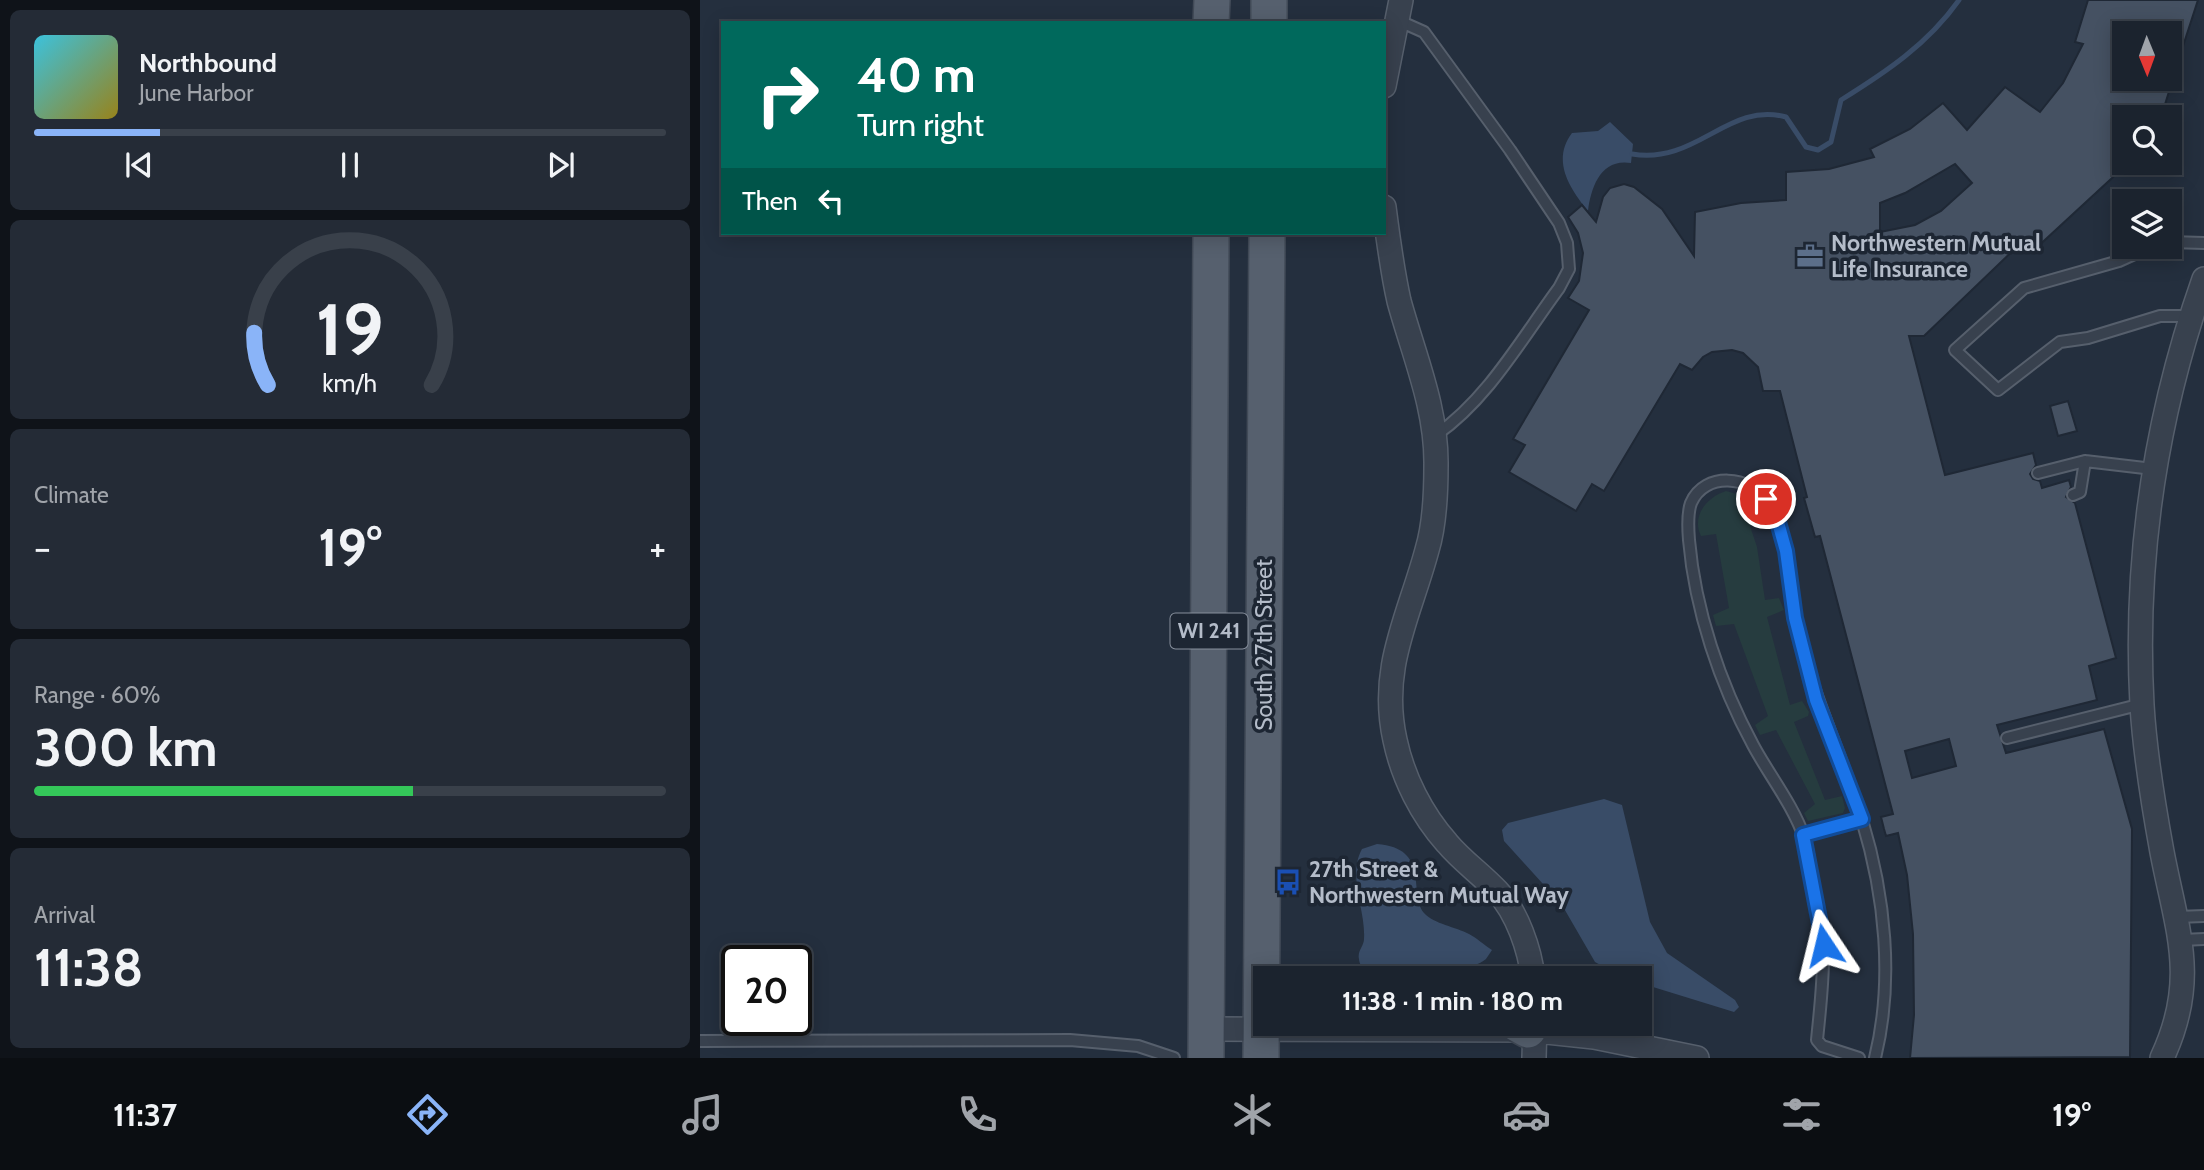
<!DOCTYPE html>
<html lang="en">
<head>
<meta charset="utf-8">
<style>
  body { margin:0; font-family:Cabin,sans-serif; background:#242b36; color:#f1f3f6; height:100vh; display:flex; flex-direction:column; font-size:26px; white-space:nowrap }
  * { box-sizing:border-box; margin:0 }
  p { font-size:23px; color:#a0a4aa }
  .icon { flex:none; width:38px; height:38px; fill:none; stroke:currentColor; stroke-width:2; stroke-linecap:round; stroke-linejoin:round }
  .map { position:relative; flex:1; overflow:hidden }
  .panel { display:flex; flex-direction:column; gap:10px; padding:10px; background:#0f1319; width:700px }
  .panel>* { flex:none }
  .hud { position:absolute; left:21px; top:21px; width:665px; height:214px; border-radius:0px; box-shadow:0 4px 18px #0003,0 0 0 2px #39404a; background:#00695c; color:#fff; overflow:hidden }
  .needle { width:46px; rotate:179deg }
  .buttons { position:absolute; left:1412px; top:21px; display:grid; gap:14px }
  .buttons a { display:grid; place-items:center; width:70px; height:70px; border-radius:0px; background:#1b232e; box-shadow:0 4px 18px #0003,0 0 0 2px #39404a; font-size:35px }
  .speed { position:absolute; left:21px; top:945px; display:flex; gap:14px; font-size:35px; font-weight:700; text-align:center }
  .speed>* { display:grid; place-content:center; width:91px; height:91px; border-radius:50%; background:#1b232e; box-shadow:0 4px 18px #0003,0 0 0 2px #39404a; line-height:1 }
  .speed .limit { border:4px solid #111; border-radius:10px; background:#fff; color:#111 }
  .pin { position:absolute; display:grid; place-items:center; width:60px; height:60px; color:#fff; margin:-30px; border:4px solid #fff; border-radius:50%; box-shadow:0 2px 7px #0007 }
  .me { position:absolute; width:77px; margin:-38px; rotate:350deg; stroke-linejoin:round; filter:drop-shadow(0 0 5px #0008) }
  .turn { display:flex; align-items:center; gap:24px; height:147px; padding:0 21px; font-size:32px }
  .turn .icon { width:91px; height:91px; stroke-width:2.5 }
  .turn b { display:block; font-size:49px; line-height:60px }
  .then { display:flex; align-items:center; height:66px; padding:0 21px; background:#0003; gap:14px; font-size:26px }
  .big { font-size:52px; font-weight:800; line-height:1.1 }
  .panel .widget { flex:1; display:flex; flex-direction:column; justify-content:center; gap:10px; min-width:0; padding:0 24px; border-radius:10px; background:#242b36 }
  .panel .dial { align-items:center; gap:0 }
  .dial svg { height:182px; overflow:visible; fill:none; stroke:#39404a; stroke-width:7; stroke-linecap:round; text-anchor:middle }
  .dial text { fill:#f1f3f6; stroke:none }
  .song { display:flex; align-items:center; gap:21px }
  .cover { width:84px; height:84px; border-radius:10px; background:linear-gradient(135deg,hsl(190 70% 55%),hsl(50 70% 35%)) }
  .played { height:7px; border-radius:4px; background:linear-gradient(90deg,#8ab4f8 20%,#39404a 20%) }
  .keys { display:flex; justify-content:space-around; direction:ltr }
  .heat { display:flex; justify-content:space-between; align-items:center; font-size:38px; direction:ltr }
  .charge { height:10px; border-radius:5px; background:linear-gradient(90deg,#34c759 60%,#39404a 0) }
  .trip { position:absolute; left:553px; top:966px; width:399px; height:70px; border-radius:0px; background:#1b232e; box-shadow:0 4px 18px #0003,0 0 0 2px #39404a; font-weight:800; line-height:70px; text-align:center }
  .dock { display:flex; height:112px; justify-content:space-around; align-items:center; background:#0b0e12; color:#a0a4aa }
  .dock .icon { width:49px; height:49px }
  .dock .current { color:#8ab4f8 }
  .dock b { font-size:32px; color:#f1f3f6 }
  main { display:flex; flex:1; min-height:0 }
  .map>svg:first-child { display:block }
  .green { fill:#263c3f }
  .water { fill:#394c67 }
  .lines { fill:none; stroke-linecap:round; stroke-linejoin:round }
  .stream { stroke:#394c67; stroke-width:5 }
  .building { fill:#455162; stroke:#1f2835; stroke-width:2; fill-rule:evenodd }
  .service-casing { stroke:#565f6c; stroke-width:14 }
  .minor-casing { stroke:#565f6c; stroke-width:26 }
  .primary-casing { stroke:#414a57; stroke-width:38 }
  .service { stroke:#38414e; stroke-width:10 }
  .minor { stroke:#38414e; stroke-width:23 }
  .primary { stroke:#56606e; stroke-width:35 }
  .route-casing { stroke:#114b97; stroke-width:18 }
  .route { stroke:#1a73e8; stroke-width:12 }
  .labels { text-anchor:middle; stroke-width:7; stroke-linejoin:round; paint-order:stroke }
  .shield { fill:#1d2633; stroke:#878f9c; stroke-width:2 }
  .shield-label { font-size:21px; font-weight:bold; fill:#b4bcc9 }
  .poi-label { font-size:23px; font-weight:bold; fill:#b4bcc9; stroke:#1d2633; text-anchor:start }
  .street-label { font-size:23px; fill:#b4bcc9; stroke:#1d2633 }
</style>
</head>
<body>
<main>
<section class="panel">
<div class="widget">
<div class="song"><i class="cover"></i><div><b>Northbound</b><p>June Harbor</p></div></div>
<div class="played"></div>
<div class="keys"><svg class="icon" aria-label="previous" viewBox="0 0 24 24"><path d="M18 5L8 12l10 7zM5 5v14"/></svg><svg class="icon" aria-label="pause" viewBox="0 0 24 24"><path d="M8 5v14M16 5v14"/></svg><svg class="icon" aria-label="next" viewBox="0 0 24 24"><path d="M6 5l10 7-10 7zM19 5v14"/></svg></div>
</div>
<div class="widget dial"><svg viewBox="0 0 100 80">
<path d="M14 69A42 42 0 1 1 86 69"/>
<path d="M14 69A42 42 0 0 1 8 46" stroke="#8ab4f8"/>
<text x="50" y="56" font-size="32" font-weight="700">19</text>
<text x="50" y="72" font-size="11">km/h</text>
</svg></div>
<div class="widget"><p>Climate</p>
<div class="heat"><a>−</a><b class="big">19°</b><a>+</a></div>
</div>
<div class="widget"><p>Range · 60%</p><b class="big">300 km</b><div class="charge"></div></div>
<div class="widget"><p>Arrival</p><b class="big">11:38</b></div>
</section>
<div class="map">
<svg width="1504" height="1058" viewBox="0 0 1504 1058">
  <rect width="100%" height="100%" fill="#242f3e"/>
  <path class="green" d="M1026 491 1051 498 1064 516 1050 526 1057 547 1065 600 1079 598 1084 610 1067 617 1090 705 1102 701 1109 712 1108 716 1094 722 1125 800 1142 796 1145 808 1143 813 1108 821 1104 813 1115 804 1076 730 1060 735 1055 725 1068 716 1034 624 1016 626 1013 615 1029 608 1016 534 1001 536C991 516 1007 497 1026 491Z"/>
  <path class="water" d="M910 122 933 144 931 163C901 158 891 187 888 211 870 189 851 161 872 133L898 131Z
    M904 799 922 805 950 922 967 953 1035 1000 1039 1007 1034 1012 940 983V978H924L895 962 862 905 804 841 802 830 808 823Z
    M677 844C731 848 708 893 724 913 734 924 756 927 769 934 777 938 784 945 792 950 790 953 788 956 786 959 771 973 680 987 666 973 663 970 659 963 659 959 657 951 664 946 664 939 666 910 647 876 662 849Z"/>
  <g class="lines">
    <path class="stream" d="M932 154C997 165 1028 101 1086 117L1106 147 1118 150 1131 142 1141 100C1186 72 1228 44 1259 0"/>
  </g>
  <path class="building" d="M1388 0H1498L1473 77 1470 76V33H1424V79H1473L1461 117H1424V167L1334 250 1324 240 1224 336H1209L1245 475 1333 453 1336 465 1330 474 1333 479 1340 481 1342 488 1369 480 1371 487 1366 497 1375 503 1416 658 1389 666 1397 700 1297 725 1306 753 1404 729 1432 829 1430 1057 1210 1058 1214 1015 1213 934 1207 875 1198 833 1186 836 1184 829 1181 817 1193 814 1120 536 1115 537 1104 498 1107 497 1080 391H1063L1058 367 1043 353 1032 350 1012 352 1003 357 992 370 980 364 904 491 892 484 876 511 809 472 825 445 813 439 889 310 868 298 879 281 883 253 878 233 868 217 882 205 896 222 903 197 910 188 924 184 934 187 962 209 994 256 995 212 1041 203 1086 200V172L1129 169 1174 157 1170 149 1210 129 1243 103 1267 130 1305 87 1340 112 1363 83 1383 44 1375 42ZM1255 164 1272 183 1241 211 1215 225 1180 232V203L1205 193ZM1249 739 1256 766 1212 778 1205 751Z
    M1368 401 1377 431 1358 436 1350 406Z"/>
  <g class="lines">
    <g class="service-casing">
      <path id="service" d="M697 20 724 32 810 150 859 223 867 243 869 269 859 288C822 338 788 399 736 435
        M1470 242 1504 243
        M1450 247 1419 261 1324 288 1255 350 1298 390 1360 342 1388 338 1460 316H1491
        M1338 473 1385 461 1453 469
        M1373 495 1380 492 1385 461
        M1307 738 1442 704
        M1103 835 1162 819
        M1477 917 1504 916
        M1482 940 1504 939
        M0 1041 370 1040 438 1046 474 1058
        M1159 1058 1122 1046 1117 1040C1120 1009 1124 978 1123 947 1123 927 1117 906 1113 886 1111 870 1109 853 1104 837 1093 805 1069 775 1053 745 1020 684 995 610 989 540 988 528 987 514 991 503 1005 471 1050 476 1068 501 1083 523 1086 552 1089 578 1096 664 1137 739 1162 820 1185 895 1194 981 1175 1058"/>
    </g>
    <g class="minor-casing">
      <path id="minor" d="M684 86 701 0
        M684 207C688 238 692 270 699 301 714 356 737 408 736 466 736 493 735 524 727 550 709 617 679 668 695 740 703 778 722 815 747 843 762 861 781 874 797 891 817 912 830 950 833 978
        M506 1029 828 1030 894 1037 997 1058
        M834 1058 835 1024
        M1462 1058C1499 979 1477 931 1462 852 1453 803 1445 755 1442 705 1434 559 1455 418 1504 279"/>
    </g>
    <g class="primary-casing">
      <path id="primary" d="M511 23 512 0
        M569 23V0
        M817 1024 828 1030
        M506 1058 511 233
        M561 1058 567 233"/>
    </g>
    <use href="#service" class="service"/>
    <use href="#minor" class="minor"/>
    <use href="#primary" class="primary"/>
  </g>
  <g class="lines">
    <g class="route-casing">
      <path id="route" d="M1066 499 1076 515 1086 551 1095 618 1116 700 1162 819 1103 835 1124 945"/>
    </g>
    <use href="#route" class="route"/>
  </g>
  <defs>
    <g id="office-bare" transform="scale(2.1)"><path d="M-6-3h4V-5.5h4V-3h4V5H-6ZM-1-4.5V-3h2v-1.5ZM-6 0V1H6V0Z" fill="#5c6f8a" stroke="#1d2633" stroke-width="2.5" paint-order="stroke"/></g>
    <g id="bus-bare" transform="scale(2.1)"><path d="M-5-6H5V4H4V6H2V4H-2V6H-4V4H-5ZM-3.5-4V0h7V-4ZM-3.5 1.2v1.5H-2V1.2ZM2 1.2v1.5H3.5V1.2Z" fill="#1a4fb4" stroke="#1d2633" stroke-width="2.5" paint-order="stroke"/></g>
  </defs>
  <g fill-rule="evenodd">
    <use href="#office-bare" x="1110" y="256"/>
    <use href="#bus-bare" x="588" y="882"/>
  </g>
  <g class="labels">
    <rect class="shield" x="470.5" y="613.5" width="77" height="35" rx="5"/>
    <g class="shield-label">
      <text x="509" y="638">WI 241</text>
    </g>
    <g class="poi-label">
      <text x="1131" y="251">Northwestern Mutual<tspan x="1131" dy="26">Life Insurance</tspan></text>
      <text x="609" y="877">27th Street &amp;<tspan x="609" dy="26">Northwestern Mutual Way</tspan></text>
    </g>
    <g class="street-label">
      <text transform="translate(564 645) rotate(-90)" y="8">South 27th Street</text>
    </g>
  </g>
</svg>
<div class="buttons">
<a><svg class="needle" viewBox="-14 -14 28 28"><path d="M0-13l5 13h-10z" fill="#e53935"/><path d="M0 13l5-13h-10z" fill="#a0a4aa"/></svg></a>
<a><svg class="icon" aria-label="search" viewBox="0 0 24 24"><circle cx="10" cy="10" r="6"/><path d="M15 15l6 6"/></svg></a>
<a><svg class="icon" aria-label="layers" viewBox="0 0 24 24"><path d="M12 4l9 5-9 5-9-5zM3 14l9 5 9-5"/></svg></a>
</div>
<div class="speed"><div class="limit">20</div></div>
<div class="pin" style="left:1066px;top:499px;background:#d93025"><svg class="icon" aria-label="arrive" viewBox="0 0 24 24"><path d="M6 21V4h12l-3 4 3 4H6"/></svg></div>
<svg class="me" style="left:1124px;top:945px" viewBox="-20 -20 40 40"><path d="M0-17L14 15 0 8-14 15z" fill="#1a73e8" stroke="#fff" stroke-width="4"/></svg>
<div class="trip">11:38 · 1 min · 180 m</div>
<div class="hud">
<div class="turn"><svg class="icon" aria-label="right" viewBox="0 0 24 24"><path d="M7 20v-9h11M14 6l5 5-5 5"/></svg><div><b>40 m</b>Turn right</div></div>
<div class="then">Then<svg class="icon" aria-label="left" viewBox="0 0 24 24"><path d="M17 20v-9H6M10 6l-5 5 5 5"/></svg></div>
</div>
</div>
</main>
<nav class="dock">
<b>11:37</b>
<svg class="icon current" aria-label="directions" viewBox="0 0 24 24"><path d="M12 3l9 9-9 9-9-9zM9 14v-3h6M13 9l2 2-2 2"/></svg>
<svg class="icon" aria-label="music" viewBox="0 0 24 24"><path d="M9 18V5l10-2v13"/><circle cx="6" cy="18" r="3"/><circle cx="16" cy="16" r="3"/></svg>
<svg class="icon" aria-label="phone" viewBox="0 0 24 24"><path d="M5 4h4l2 5-3 2q2 4 5 5l2-3 5 2v4C11 20 4 13 5 4z"/></svg>
<svg class="icon" aria-label="climate" viewBox="0 0 24 24"><path d="M12 3v18M4 7l16 10M4 17L20 7"/></svg>
<svg class="icon" aria-label="car" viewBox="0 0 24 24"><path d="M5 17H2v-5l4-1 3-4h7l3 4 3 1v5h-3M9 17h6M6 11h13"/><circle cx="7" cy="17" r="2"/><circle cx="17" cy="17" r="2"/></svg>
<svg class="icon" aria-label="filters" viewBox="0 0 24 24"><path d="M4 7h16M4 17h16"/><circle cx="9" cy="7" r="2"/><circle cx="15" cy="17" r="2"/></svg>
<b>19°</b>
</nav>
</body>
</html>
